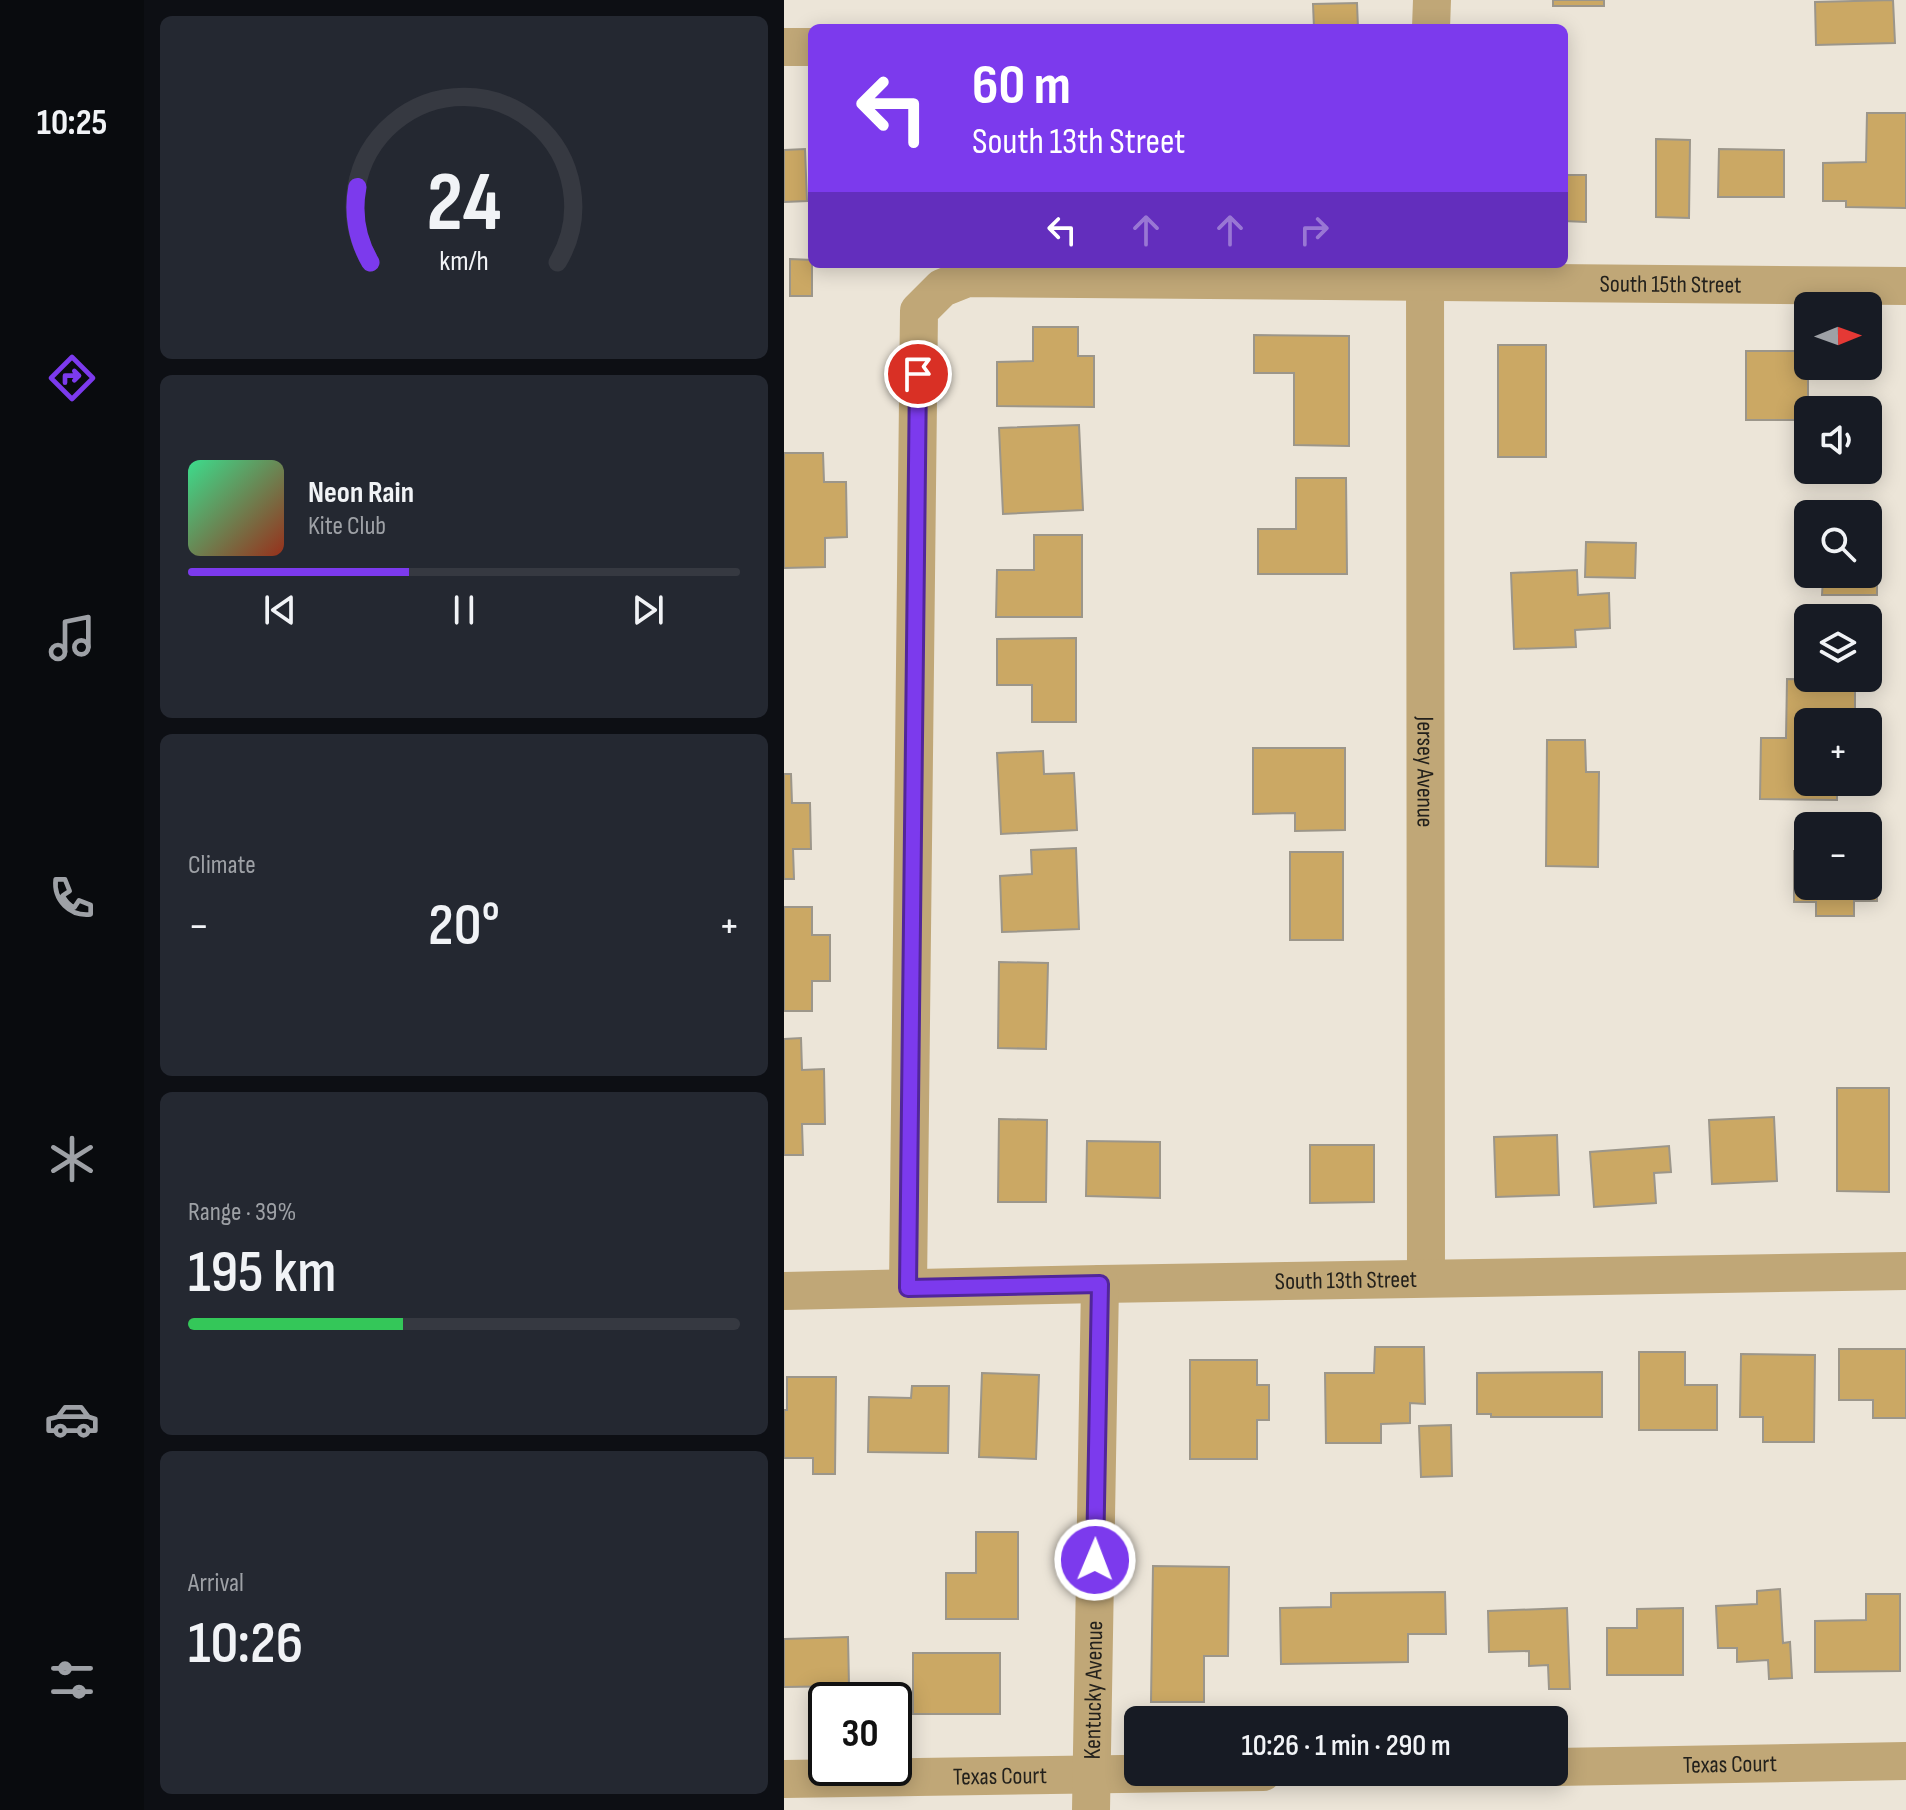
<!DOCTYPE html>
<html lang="en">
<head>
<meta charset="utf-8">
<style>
  body { margin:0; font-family:"Sofia Sans Condensed",sans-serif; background:#242831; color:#f1f3f6; height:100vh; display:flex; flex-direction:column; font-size:30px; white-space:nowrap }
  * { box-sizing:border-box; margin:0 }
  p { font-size:26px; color:#9ea1a6 }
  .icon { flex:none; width:44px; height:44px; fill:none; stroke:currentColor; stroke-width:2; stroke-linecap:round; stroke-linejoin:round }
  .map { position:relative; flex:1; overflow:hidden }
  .side { display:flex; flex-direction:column; gap:16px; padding:16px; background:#0d0f14; width:640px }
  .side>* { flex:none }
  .guide { position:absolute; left:24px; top:24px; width:760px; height:244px; border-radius:12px; box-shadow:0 4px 20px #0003; background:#7c3aed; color:#fff; overflow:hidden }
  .needle { width:52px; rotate:89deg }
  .controls { position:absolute; left:1010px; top:292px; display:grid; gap:16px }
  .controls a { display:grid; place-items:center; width:88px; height:88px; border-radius:12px; background:#171b24; box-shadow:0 4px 20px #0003; font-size:40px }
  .speed { position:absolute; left:24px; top:1682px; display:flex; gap:16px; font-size:40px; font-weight:700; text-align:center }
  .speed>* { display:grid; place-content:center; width:104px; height:104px; border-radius:50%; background:#171b24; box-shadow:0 4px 20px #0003; line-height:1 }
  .speed .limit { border:4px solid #111; border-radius:12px; background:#fff; color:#111 }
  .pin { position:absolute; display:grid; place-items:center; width:68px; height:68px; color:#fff; margin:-34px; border:4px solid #fff; border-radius:50%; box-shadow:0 2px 8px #0007 }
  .me { position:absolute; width:88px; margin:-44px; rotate:1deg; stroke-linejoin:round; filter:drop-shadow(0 0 6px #0008) }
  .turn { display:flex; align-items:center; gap:28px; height:168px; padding:0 32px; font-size:36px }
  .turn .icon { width:104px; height:104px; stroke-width:2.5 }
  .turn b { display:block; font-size:56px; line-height:68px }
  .lanes { display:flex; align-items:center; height:76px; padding:0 32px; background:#0003; justify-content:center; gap:40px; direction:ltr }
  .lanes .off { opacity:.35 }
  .big { font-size:60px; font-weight:600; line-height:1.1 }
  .side .widget { flex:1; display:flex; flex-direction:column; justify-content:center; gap:12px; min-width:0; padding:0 28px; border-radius:12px; background:#242831 }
  .side .dial { align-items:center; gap:0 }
  .dial svg { height:208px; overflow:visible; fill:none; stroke:#363941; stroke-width:7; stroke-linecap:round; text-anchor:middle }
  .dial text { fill:#f1f3f6; stroke:none }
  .song { display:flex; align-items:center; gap:24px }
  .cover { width:96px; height:96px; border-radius:12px; background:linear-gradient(135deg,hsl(150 70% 55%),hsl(10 70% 35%)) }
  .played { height:8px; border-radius:4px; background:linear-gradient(90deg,#7c3aed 40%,#363941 40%) }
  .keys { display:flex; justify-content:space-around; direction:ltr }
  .heat { display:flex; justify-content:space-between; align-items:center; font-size:44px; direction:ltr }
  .charge { height:12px; border-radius:6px; background:linear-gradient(90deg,#34c759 39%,#363941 0) }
  .trip { position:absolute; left:340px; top:1706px; width:444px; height:80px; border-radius:12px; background:#171b24; box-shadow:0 4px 20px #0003; font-weight:600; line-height:80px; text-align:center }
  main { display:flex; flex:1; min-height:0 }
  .dock { display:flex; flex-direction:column; width:144px; justify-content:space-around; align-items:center; background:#090b0e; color:#9ea1a6 }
  .dock .icon { width:56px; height:56px }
  .dock .active { color:#7c3aed }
  .dock b { font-size:36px; color:#f1f3f6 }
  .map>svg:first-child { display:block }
  .building { fill:#cba864; stroke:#9c968a; stroke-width:2 }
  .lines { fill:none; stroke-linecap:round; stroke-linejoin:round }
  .minor { stroke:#c0a777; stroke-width:38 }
  .route-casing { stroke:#51269a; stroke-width:20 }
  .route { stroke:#7c3aed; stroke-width:14 }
  .labels { text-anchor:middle; stroke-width:6; stroke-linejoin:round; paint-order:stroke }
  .street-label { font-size:24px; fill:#23211c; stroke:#fff }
</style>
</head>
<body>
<main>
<nav class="dock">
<b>10:25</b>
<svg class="icon active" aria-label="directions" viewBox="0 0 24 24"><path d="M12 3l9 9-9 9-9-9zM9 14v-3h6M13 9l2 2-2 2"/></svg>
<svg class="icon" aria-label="music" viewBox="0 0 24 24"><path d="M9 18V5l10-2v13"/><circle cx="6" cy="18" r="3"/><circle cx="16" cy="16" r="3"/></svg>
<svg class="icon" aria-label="phone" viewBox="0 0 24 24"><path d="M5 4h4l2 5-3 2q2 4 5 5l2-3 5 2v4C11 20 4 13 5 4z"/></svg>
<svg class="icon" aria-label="climate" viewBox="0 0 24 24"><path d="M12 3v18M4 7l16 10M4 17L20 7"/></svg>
<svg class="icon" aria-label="car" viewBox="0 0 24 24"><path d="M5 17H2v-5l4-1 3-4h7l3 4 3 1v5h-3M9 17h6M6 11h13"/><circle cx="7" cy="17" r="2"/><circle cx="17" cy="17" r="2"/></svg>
<svg class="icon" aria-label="filters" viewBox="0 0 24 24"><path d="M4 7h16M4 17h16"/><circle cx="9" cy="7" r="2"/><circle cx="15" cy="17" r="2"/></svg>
</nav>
<section class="side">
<div class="widget dial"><svg viewBox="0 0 100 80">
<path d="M14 69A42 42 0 1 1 86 69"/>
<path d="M14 69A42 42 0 0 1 9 40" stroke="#7c3aed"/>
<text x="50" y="56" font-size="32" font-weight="700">24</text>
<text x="50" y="72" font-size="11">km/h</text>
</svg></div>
<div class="widget">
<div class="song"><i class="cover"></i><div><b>Neon Rain</b><p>Kite Club</p></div></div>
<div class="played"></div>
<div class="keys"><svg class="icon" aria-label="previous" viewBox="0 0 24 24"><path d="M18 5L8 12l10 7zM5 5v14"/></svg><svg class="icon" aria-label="pause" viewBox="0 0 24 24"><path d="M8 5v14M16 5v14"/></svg><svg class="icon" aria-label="next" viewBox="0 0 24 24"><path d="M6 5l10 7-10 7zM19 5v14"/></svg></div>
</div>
<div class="widget"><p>Climate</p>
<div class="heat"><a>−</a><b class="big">20°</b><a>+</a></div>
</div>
<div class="widget"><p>Range · 39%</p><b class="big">195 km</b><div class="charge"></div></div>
<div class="widget"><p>Arrival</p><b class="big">10:26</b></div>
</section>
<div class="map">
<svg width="1122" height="1810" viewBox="0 0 1122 1810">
  <rect width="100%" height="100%" fill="#ece5d8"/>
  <path class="building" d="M769 0H820V6H769Z
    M1109 0 1111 43 1032 45 1031 2Z
    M573 3 574 28H530L529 4Z
    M1083 113H1122V208L1062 207V201H1039V163L1082 162Z
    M872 139 906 140 905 218 872 217Z
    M21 149 23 201 0 202V150Z
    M935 149 1000 150V197H934Z
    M780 175H802V222L780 221Z
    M6 259 28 260V296H6Z
    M249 327H294V356H310V407L213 406V362L249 361Z
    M470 335 565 336V446L510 445V373H470Z
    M714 345H762V457H714Z
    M962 351H1024V420H962Z
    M295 425 299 510 219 514 215 428Z
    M0 453H39L40 482H62L63 537 41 538V567L0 568Z
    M512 478H562L563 574H474V529H512Z
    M1017 534H1024V574H1084V549H1093V595H1038L1039 578H1017Z
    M250 535H298V617H212L213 570H250Z
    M802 542 852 543 851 578 801 577Z
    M793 570 794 595 825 593 826 628 791 630 792 647 730 649 727 573Z
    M292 638V722H248V685H213V639Z
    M1003 679 1071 680V722H1024V782H1053V800L976 799 977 738H1002Z
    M763 740H801L802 772H815L814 867 762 866Z
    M469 748H561V830L511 831V813L469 814Z
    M259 751 260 774 290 773 293 830 217 834 213 753Z
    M0 774H7L8 803H26L27 849H9L10 879H0Z
    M292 848 295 929 218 932 216 876 248 874 247 850Z
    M1010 851H1024V886H1084V851H1093V901H1070V916H1032V902H1010Z
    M506 852H559V940H506Z
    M0 907H28V935H46V981H28V1011H0Z
    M215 962 264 963 262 1049 214 1048Z
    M17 1038 18 1070 40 1069 41 1124H18L19 1155H0V1039Z
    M1053 1088H1105V1192L1053 1191Z
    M990 1117 993 1181 928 1184 925 1120Z
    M215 1119 263 1120 262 1202H214Z
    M773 1135 775 1195 712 1197 710 1137Z
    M303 1141 376 1142V1198L302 1196Z
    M526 1145H590V1202L526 1203Z
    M885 1146 887 1172 870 1173 872 1203 810 1207 806 1152Z
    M591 1347H640L641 1404 626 1403V1423L597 1424V1443H542L541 1373H590Z
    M1055 1349H1122V1418H1089V1400H1055Z
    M855 1352H901V1385H933V1430H855Z
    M957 1354 1031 1355 1030 1442H979V1417H956Z
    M406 1360H473V1385H485V1420H473V1459H406Z
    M818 1372V1417H707V1414H693V1373Z
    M198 1373 255 1375 252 1459 195 1457Z
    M3 1377H52L51 1474H29V1458H0V1410H3Z
    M128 1386H165L164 1453 84 1452 85 1397 127 1398Z
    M667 1425 668 1476 637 1477 635 1426Z
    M192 1532H234V1619H162V1573H192Z
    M369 1566 445 1567 444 1656H420V1702H367Z
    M996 1589 999 1643 1006 1642 1008 1678 985 1679 984 1660 953 1662V1648H934L932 1606 973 1604V1591Z
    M661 1592 662 1634H624V1662L497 1664 496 1608 547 1607V1593Z
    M1082 1594H1116V1671L1031 1672V1621L1082 1620Z
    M783 1608 786 1689H765L764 1665 745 1666V1651L705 1652 704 1611Z
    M899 1608V1675H823V1628H853V1609Z
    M64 1637 65 1686 0 1687V1639Z
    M129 1653H216V1714H129Z"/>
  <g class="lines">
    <g class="minor">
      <path d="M647 28 648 0"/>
      <path d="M0 47H28"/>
      <path id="s1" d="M641 264 642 1278"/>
      <path id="s2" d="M124 1288 135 311 158 288 183 278 1122 286"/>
      <path id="s3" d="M0 1291 316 1284 1122 1271"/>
      <path id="s4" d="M770 1767 1122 1761"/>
      <path id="s5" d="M0 1779 479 1772"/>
      <path id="s6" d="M307 1810 316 1284"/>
    </g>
  </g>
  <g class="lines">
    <g class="route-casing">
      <path id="route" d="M134 374 124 1288 316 1284 311 1560"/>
    </g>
    <use href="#route" class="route"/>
  </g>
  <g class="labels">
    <g class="street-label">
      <text dy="8" stroke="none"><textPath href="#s2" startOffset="1740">South 15th Street</textPath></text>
      <text dy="8" stroke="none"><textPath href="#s1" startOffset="508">Jersey Avenue</textPath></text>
      <text dy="8" stroke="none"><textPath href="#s3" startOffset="562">South 13th Street</textPath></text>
      <text dy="8" stroke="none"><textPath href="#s6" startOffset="120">Kentucky Avenue</textPath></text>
      <text dy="8" stroke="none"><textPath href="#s4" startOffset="176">Texas Court</textPath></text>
      <text dy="8" stroke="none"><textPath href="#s5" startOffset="216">Texas Court</textPath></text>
    </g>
  </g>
</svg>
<div class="controls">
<a><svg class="needle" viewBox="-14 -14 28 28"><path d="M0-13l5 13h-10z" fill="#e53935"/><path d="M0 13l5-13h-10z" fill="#9ea1a6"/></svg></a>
<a><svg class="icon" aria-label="sound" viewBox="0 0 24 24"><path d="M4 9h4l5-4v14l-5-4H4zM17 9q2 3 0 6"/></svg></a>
<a><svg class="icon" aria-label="search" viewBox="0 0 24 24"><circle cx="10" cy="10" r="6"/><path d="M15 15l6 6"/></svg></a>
<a><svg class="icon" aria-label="layers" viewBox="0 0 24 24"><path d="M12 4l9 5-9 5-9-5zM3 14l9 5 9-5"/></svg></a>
<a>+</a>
<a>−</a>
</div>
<div class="speed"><div class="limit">30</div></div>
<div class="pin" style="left:134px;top:374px;background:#d93025"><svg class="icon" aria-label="arrive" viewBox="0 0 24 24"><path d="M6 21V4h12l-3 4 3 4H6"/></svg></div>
<svg class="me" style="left:311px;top:1560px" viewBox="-20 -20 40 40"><circle r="17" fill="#7c3aed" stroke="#fff" stroke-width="3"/><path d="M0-11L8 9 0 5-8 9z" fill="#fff"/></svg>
<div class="trip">10:26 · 1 min · 290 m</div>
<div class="guide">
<div class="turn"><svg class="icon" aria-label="left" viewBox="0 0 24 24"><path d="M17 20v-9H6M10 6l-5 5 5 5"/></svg><div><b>60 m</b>South 13th Street</div></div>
<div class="lanes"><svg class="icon" aria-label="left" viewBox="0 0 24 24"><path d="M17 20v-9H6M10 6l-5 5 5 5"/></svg><svg class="icon off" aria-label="ahead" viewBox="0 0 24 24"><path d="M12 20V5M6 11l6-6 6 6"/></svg><svg class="icon off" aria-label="ahead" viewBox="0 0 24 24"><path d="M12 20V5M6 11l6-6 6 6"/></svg><svg class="icon off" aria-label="right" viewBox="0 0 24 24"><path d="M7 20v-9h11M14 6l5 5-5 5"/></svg></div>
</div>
</div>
</main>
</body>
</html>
